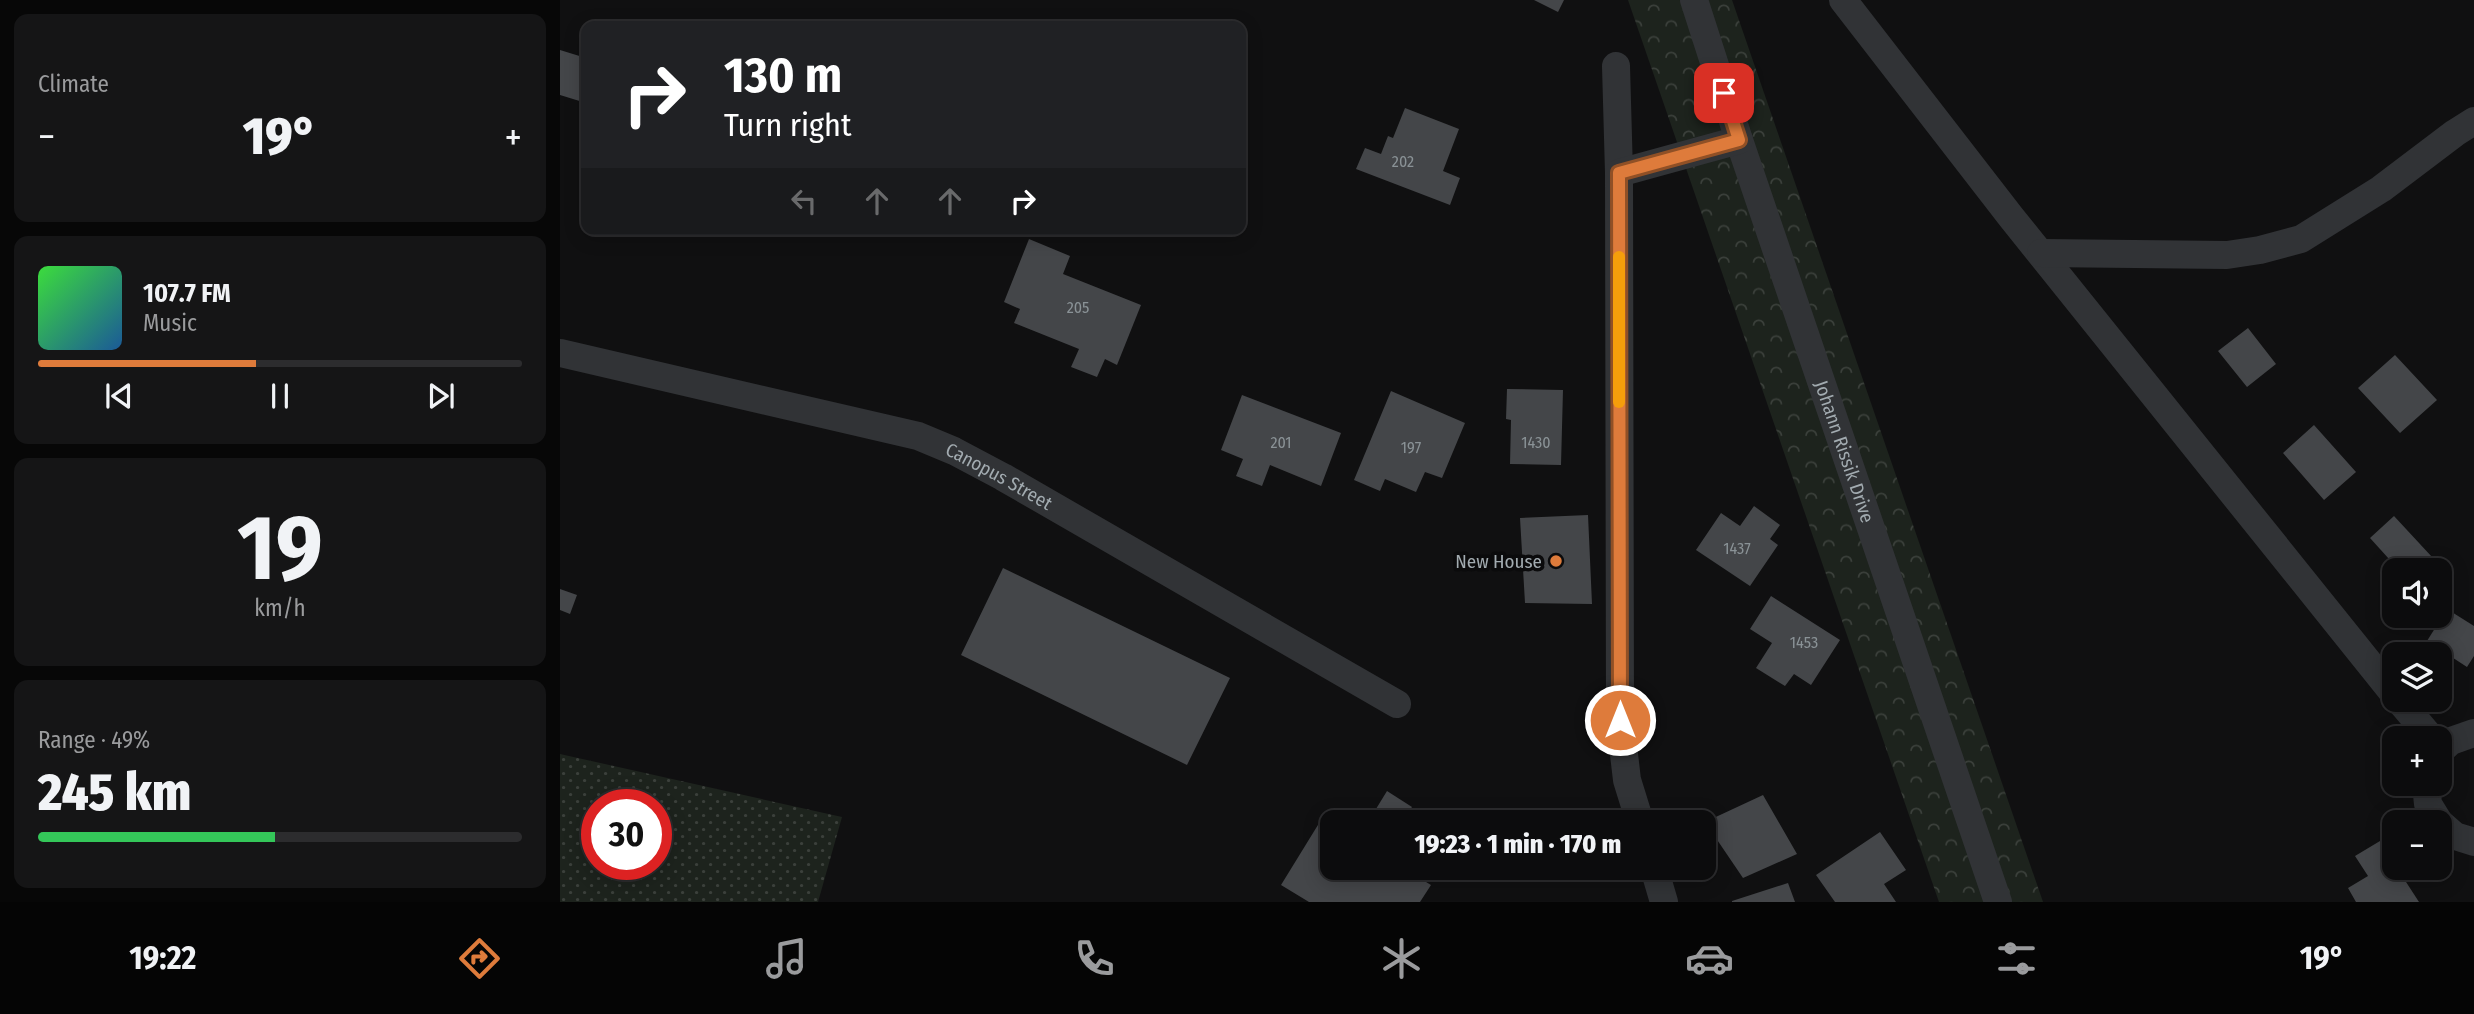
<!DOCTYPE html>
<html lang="en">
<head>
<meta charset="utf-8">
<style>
  body { margin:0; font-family:"Fira Sans Condensed",sans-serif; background:#151516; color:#f1f3f6; height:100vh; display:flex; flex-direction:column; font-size:26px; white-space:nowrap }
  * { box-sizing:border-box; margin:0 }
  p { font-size:23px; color:#9a9b9d }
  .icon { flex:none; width:38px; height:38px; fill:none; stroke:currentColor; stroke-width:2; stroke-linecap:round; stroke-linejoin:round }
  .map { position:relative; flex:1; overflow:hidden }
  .sheet { display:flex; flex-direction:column; gap:14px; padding:14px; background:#070707; width:560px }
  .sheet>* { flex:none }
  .hud { position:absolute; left:21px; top:21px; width:665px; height:214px; border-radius:14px; box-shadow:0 4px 18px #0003,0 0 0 2px #2c2c2e; background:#202124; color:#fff; overflow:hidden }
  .tools { position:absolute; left:1822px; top:558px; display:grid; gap:14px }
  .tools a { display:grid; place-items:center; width:70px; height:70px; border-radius:14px; background:#0c0c0d; box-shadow:0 4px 18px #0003,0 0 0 2px #2c2c2e; font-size:35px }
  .speed { position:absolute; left:21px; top:789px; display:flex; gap:14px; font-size:35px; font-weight:700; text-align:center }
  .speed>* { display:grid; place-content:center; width:91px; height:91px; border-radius:50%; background:#0c0c0d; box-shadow:0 4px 18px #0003,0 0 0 2px #2c2c2e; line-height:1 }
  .speed .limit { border:10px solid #d22; background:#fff; color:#111 }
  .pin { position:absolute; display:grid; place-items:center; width:60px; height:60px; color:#fff; margin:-30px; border-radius:14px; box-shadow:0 4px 10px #0006 }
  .me { position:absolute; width:77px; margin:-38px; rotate:0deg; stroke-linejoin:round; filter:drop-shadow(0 0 5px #0008) }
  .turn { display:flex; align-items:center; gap:24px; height:147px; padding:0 28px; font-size:32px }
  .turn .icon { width:91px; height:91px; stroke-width:2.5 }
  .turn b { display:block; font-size:49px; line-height:60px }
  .lanes { display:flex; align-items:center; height:66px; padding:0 28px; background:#0003; justify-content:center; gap:35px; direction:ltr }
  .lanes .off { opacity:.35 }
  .big { font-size:52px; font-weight:800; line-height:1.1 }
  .sheet .card { flex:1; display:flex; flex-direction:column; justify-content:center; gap:10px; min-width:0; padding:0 24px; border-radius:14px; background:#151516 }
  .sheet .dial { align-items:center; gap:0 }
  .dial b { font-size:91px; line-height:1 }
  .song { display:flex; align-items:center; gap:21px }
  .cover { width:84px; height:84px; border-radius:10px; background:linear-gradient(135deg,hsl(120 70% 55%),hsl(210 70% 35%)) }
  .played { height:7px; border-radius:4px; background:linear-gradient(90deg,#de7b3b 45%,#2c2c2e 45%) }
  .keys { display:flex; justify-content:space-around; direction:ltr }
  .heat { display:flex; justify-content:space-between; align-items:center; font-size:38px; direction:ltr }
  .charge { height:10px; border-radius:5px; background:linear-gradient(90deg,#34c759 49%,#2c2c2e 0) }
  .trip { position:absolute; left:760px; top:810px; width:396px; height:70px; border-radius:14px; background:#0c0c0d; box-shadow:0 4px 18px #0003,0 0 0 2px #2c2c2e; font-weight:800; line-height:70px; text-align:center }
  .tabs { display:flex; height:112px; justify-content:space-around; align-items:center; background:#050505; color:#9a9b9d }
  .tabs .icon { width:49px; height:49px }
  .tabs .on { color:#de7b3b }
  .tabs b { font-size:32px; color:#f1f3f6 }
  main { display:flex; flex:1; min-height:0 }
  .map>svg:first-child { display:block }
  .grass { fill:url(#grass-dots); fill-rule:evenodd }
  .forest { fill:url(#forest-crowns) }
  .building { fill:#444649 }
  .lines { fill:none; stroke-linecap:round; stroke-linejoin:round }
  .minor { stroke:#313336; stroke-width:28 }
  .route-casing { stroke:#905026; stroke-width:18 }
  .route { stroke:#de7b3b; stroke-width:12 }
  .slow { stroke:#f59e0b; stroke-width:12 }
  .poi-dot { fill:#de7b3b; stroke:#0b0b0c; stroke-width:2.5 }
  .labels { text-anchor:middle; stroke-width:7; stroke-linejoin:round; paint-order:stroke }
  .number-label { font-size:16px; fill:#8a9296 }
  .street-label { font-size:19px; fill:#a2abb0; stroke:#0b0b0c }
  .poi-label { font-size:19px; fill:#a2abb0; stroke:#0b0b0c; text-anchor:end }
</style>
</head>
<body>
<main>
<section class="sheet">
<div class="card"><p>Climate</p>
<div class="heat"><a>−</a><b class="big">19°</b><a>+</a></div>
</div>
<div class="card">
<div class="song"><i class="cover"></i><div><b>107.7 FM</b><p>Music</p></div></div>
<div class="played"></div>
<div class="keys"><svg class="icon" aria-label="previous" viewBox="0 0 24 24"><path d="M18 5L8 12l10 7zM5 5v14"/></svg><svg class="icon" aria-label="pause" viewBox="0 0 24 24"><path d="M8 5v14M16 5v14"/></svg><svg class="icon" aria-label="next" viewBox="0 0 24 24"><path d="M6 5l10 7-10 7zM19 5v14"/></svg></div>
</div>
<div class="card dial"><b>19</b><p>km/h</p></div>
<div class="card"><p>Range · 49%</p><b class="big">245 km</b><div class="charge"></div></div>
</section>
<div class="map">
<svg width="1914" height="902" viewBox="0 0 1914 902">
  <defs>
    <pattern id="grass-dots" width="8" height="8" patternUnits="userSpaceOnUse" patternTransform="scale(1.75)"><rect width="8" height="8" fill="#1d231d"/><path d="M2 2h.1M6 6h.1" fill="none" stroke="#3b403b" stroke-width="1.8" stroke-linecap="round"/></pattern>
    <pattern id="forest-crowns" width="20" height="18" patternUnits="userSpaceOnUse" patternTransform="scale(1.75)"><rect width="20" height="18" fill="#1d231d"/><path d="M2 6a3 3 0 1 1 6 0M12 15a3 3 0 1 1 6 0" fill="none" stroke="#3b403b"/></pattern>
  </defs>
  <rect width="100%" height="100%" fill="#101011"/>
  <path class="grass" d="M0 754 282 817 258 902H0ZM37 805H96V864H37Z"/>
  <path class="forest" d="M1068 0H1172L1483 902H1379Z"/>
  <path class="building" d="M974 0H1004L998 12Z
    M0 50 26 58V103L0 95Z
    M845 108 899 129 883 171 900 178 890 205 796 169 805 148 821 154 828 136 833 138Z
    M469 239 510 256 503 274 581 305 557 365 545 359 537 377 511 367 519 349 454 323 460 309 444 302Z
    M1688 328 1716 364 1687 387 1658 351Z
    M1835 355 1877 400 1840 433 1798 388Z
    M947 389 1003 390 1001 465 950 464 951 420 946 419Z
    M831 391 905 423 882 478 865 472 856 492 825 479 820 491 794 480Z
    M682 395 781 433 761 486 710 465 702 486 676 476 683 459 661 450Z
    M1754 425 1796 472 1764 500 1723 453Z
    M1194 506 1220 525 1210 539 1218 545 1190 586 1136 550 1161 513 1180 526Z
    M1028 515 1032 604 965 603 960 518Z
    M1834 516 1872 557 1857 570H1839L1810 538Z
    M443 568 670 678 627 765 401 655Z
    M0 589 17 595 10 614 0 610Z
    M1211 596 1280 640 1251 685 1234 674 1225 686 1196 668 1212 643 1190 629Z
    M1887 609 1914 626V656L1907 667 1867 641Z
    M827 791 852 807 842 822H808Z
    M1203 795 1237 854 1183 878 1145 822Z
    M761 820 772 826V868H843L871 885 860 902H749L721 885Z
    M1320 832 1346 870 1324 884 1336 902H1275L1256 875Z
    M1820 841 1834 862V868H1837L1859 902H1796L1788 888 1808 876 1795 856Z
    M1228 883 1235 902H1172V901Z"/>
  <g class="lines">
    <g class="minor">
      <path id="s1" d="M1134 0 1179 140 1438 902"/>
      <path d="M1283 0 1451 217 1834 694"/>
      <path d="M1056 66 1059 173"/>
      <path d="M1481 253 1667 255 1700 250 1741 239 1821 189 1895 133 1914 121"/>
      <path id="s2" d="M0 353 358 436 394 451 443 477 837 704"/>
      <path d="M1839 700 1871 738"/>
      <path d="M1880 751 1891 741 1914 733"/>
      <path d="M1866 784 1868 804 1879 822"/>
      <path d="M1080 822 1067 780 1060 720 1059 173 1179 140"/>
      <path d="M1880 823 1895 836 1914 842"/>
      <path d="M1094 868 1104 902"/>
    </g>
  </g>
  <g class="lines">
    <g class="route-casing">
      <path id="route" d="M1060 720 1059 173 1179 140 1164 93"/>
    </g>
    <use href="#route" class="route"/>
    <path class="slow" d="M1059 257V402"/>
  </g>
  <circle class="poi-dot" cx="996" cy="561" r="7"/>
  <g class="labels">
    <g class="number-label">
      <text x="843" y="167">202</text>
      <text x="518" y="313">205</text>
      <text x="721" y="448">201</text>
      <text x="976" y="448">1430</text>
      <text x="851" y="453">197</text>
      <text x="1177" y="554">1437</text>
      <text x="1244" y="648">1453</text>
    </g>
    <g class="street-label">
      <text dy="7" stroke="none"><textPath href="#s1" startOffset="476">Johann Rissik Drive</textPath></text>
      <text dy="7" stroke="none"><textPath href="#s2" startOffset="458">Canopus Street</textPath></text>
    </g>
    <g class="poi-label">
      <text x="982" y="568">New House</text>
    </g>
  </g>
</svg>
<div class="tools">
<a><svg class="icon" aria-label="sound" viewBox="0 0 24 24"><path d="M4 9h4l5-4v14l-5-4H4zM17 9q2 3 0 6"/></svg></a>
<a><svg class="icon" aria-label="layers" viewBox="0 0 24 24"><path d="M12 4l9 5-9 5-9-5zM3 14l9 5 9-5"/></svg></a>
<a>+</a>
<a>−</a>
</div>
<div class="speed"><div class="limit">30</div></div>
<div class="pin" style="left:1164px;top:93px;background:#d93025"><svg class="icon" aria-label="arrive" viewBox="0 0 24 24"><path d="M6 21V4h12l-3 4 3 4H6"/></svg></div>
<svg class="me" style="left:1060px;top:720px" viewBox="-20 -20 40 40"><circle r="17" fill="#de7b3b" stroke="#fff" stroke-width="3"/><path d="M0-11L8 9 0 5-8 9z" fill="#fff"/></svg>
<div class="trip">19:23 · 1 min · 170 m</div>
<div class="hud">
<div class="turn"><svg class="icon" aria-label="right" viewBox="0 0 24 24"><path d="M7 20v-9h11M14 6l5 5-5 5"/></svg><div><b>130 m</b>Turn right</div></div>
<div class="lanes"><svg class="icon off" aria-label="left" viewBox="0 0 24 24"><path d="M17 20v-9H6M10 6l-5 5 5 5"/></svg><svg class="icon off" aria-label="ahead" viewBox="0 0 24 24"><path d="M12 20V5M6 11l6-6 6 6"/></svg><svg class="icon off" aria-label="ahead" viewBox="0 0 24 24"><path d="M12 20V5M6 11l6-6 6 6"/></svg><svg class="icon" aria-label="right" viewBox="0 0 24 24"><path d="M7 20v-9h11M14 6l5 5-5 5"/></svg></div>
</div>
</div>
</main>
<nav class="tabs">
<b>19:22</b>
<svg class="icon on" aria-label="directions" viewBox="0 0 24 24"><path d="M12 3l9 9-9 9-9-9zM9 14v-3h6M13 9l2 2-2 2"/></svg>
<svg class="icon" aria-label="music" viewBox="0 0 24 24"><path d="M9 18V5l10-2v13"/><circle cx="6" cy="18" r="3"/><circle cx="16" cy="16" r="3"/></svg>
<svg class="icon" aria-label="phone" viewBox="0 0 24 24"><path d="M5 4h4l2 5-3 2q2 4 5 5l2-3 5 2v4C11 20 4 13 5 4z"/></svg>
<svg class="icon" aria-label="climate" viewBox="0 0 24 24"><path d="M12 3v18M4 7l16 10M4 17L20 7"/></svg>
<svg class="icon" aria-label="car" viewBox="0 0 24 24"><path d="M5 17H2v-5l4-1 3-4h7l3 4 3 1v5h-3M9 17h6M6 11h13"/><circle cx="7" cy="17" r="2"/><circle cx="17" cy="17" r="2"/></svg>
<svg class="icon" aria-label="filters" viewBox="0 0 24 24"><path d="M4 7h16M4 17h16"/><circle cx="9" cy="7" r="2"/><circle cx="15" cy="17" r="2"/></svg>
<b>19°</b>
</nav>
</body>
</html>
